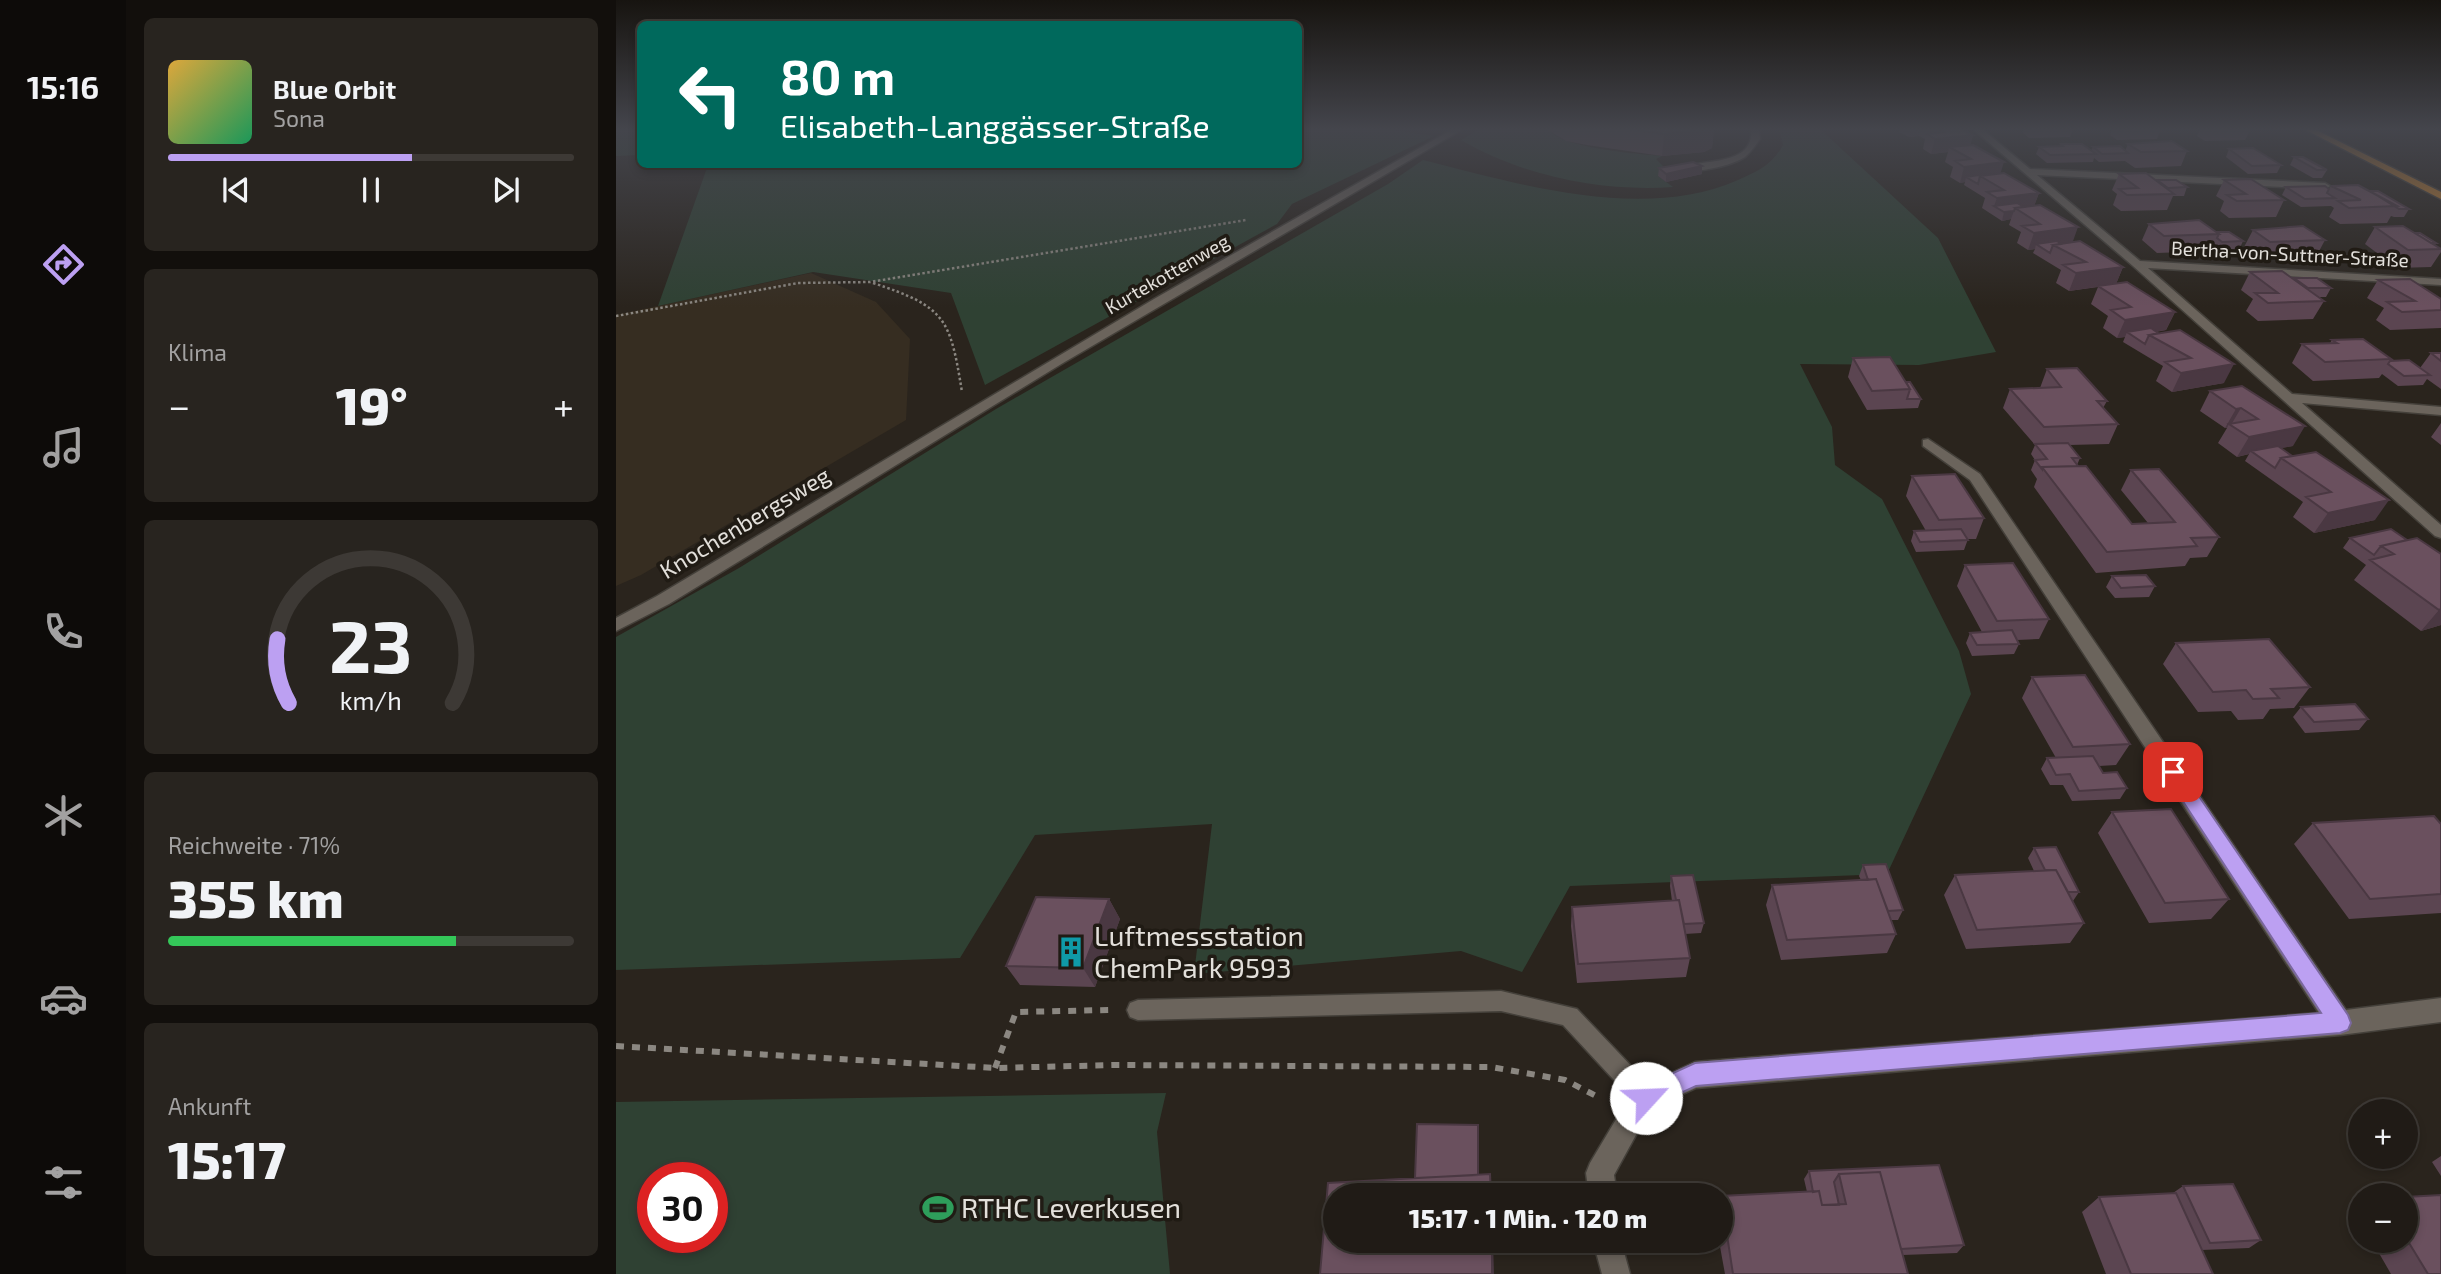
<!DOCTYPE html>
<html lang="de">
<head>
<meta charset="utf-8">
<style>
  body { margin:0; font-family:"Exo 2",sans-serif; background:#28241f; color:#f1f3f6; height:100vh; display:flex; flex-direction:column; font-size:26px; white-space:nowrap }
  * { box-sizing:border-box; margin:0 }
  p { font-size:23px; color:#a2a1a1 }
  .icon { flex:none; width:38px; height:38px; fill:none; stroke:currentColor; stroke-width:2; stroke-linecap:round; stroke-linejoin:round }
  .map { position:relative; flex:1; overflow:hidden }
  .side { display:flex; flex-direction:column; gap:18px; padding:18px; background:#120f0c; width:490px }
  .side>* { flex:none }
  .top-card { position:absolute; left:21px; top:21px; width:665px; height:147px; border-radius:10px; box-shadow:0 4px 10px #0003,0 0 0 2px #3d3935; background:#00695c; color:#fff; overflow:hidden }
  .fabs { position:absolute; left:1732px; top:1099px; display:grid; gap:14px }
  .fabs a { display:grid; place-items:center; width:70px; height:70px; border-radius:50%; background:#201b16; box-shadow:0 4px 10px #0003,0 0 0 2px #3d3935; font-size:35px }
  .speed { position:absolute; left:21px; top:1162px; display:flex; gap:14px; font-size:35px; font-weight:700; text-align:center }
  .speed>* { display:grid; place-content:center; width:91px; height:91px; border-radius:50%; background:#201b16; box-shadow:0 4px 10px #0003,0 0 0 2px #3d3935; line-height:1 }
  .speed .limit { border:10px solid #d22; background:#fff; color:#111 }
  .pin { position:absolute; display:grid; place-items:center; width:60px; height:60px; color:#fff; margin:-30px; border-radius:14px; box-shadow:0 4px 10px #0006 }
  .me { position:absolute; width:77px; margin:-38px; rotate:65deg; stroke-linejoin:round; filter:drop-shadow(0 0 5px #0008) }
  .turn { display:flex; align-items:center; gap:24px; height:147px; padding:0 28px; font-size:32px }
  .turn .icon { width:91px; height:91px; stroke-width:2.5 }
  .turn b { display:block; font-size:49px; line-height:60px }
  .big { font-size:52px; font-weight:800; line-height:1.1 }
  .side .widget { flex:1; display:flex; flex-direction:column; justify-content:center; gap:10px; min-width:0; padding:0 24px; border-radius:10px; background:#28241f }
  .side .dial { align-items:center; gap:0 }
  .dial svg { height:182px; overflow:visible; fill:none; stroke:#3d3935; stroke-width:7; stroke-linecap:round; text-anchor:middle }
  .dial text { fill:#f1f3f6; stroke:none }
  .song { display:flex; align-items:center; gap:21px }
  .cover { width:84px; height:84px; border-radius:10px; background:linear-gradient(135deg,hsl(40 70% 55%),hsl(150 70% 35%)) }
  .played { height:7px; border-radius:4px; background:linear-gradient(90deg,#bca0f2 60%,#3d3935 60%) }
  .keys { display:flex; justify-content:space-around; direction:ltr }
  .heat { display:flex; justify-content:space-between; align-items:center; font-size:38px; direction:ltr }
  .charge { height:10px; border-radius:5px; background:linear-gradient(90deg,#34c759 71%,#3d3935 0) }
  .trip { position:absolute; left:707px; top:1183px; width:410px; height:70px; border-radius:35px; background:#201b16; box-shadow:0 4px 10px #0003,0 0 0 2px #3d3935; font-weight:800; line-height:70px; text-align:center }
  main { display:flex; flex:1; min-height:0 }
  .dock { display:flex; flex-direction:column; width:126px; justify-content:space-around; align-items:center; background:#0d0b09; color:#a2a1a1 }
  .dock .icon { width:49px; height:49px }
  .dock .selected { color:#bca0f2 }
  .dock b { font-size:32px; color:#f1f3f6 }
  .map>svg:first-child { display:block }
  .built { fill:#362d21 }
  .green { fill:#2f4133; fill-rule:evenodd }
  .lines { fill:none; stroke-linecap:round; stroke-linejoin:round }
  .lane-casing { stroke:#44403a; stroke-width:3 }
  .street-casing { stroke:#44403a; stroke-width:3 }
  .primary-casing { stroke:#44403a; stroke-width:3 }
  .path-far1 { stroke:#8b8781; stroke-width:2.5; stroke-dasharray:2.5 2.5; stroke-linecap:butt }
  .path { stroke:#8b8781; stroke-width:6; stroke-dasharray:8 8; stroke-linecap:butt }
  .lane { fill:#6b645c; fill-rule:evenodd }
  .street { fill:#6b645c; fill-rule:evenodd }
  .primary { fill:#c47f2c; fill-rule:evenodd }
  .wall { fill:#5b4551 }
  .shaded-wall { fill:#4a3842 }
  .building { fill:#6a505e; stroke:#4a3842; stroke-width:2 }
  .route { fill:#bca0f2; stroke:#7a689d; stroke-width:2 }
  .labels { text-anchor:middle; stroke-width:7; stroke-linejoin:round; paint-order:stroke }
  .far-street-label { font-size:19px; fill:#e3e0db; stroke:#201b14 }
  .street-label { font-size:23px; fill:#e3e0db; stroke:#201b14 }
  .near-poi-label { font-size:28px; fill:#e3e0db; stroke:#201b14; text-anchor:start }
</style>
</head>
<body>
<main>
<nav class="dock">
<b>15:16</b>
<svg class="icon selected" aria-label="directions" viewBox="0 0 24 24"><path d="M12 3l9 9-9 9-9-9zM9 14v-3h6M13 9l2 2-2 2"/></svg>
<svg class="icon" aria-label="music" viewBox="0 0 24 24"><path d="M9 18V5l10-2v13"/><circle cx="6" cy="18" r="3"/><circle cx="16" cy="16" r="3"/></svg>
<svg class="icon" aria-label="phone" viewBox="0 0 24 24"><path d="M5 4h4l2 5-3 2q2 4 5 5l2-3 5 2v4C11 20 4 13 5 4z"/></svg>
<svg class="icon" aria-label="climate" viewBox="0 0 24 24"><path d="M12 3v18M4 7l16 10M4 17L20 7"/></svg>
<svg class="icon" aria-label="car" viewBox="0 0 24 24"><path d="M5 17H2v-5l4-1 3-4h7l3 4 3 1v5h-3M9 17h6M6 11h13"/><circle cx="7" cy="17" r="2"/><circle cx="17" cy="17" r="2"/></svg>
<svg class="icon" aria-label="filters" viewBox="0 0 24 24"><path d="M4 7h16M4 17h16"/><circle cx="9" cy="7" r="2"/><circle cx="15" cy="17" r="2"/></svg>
</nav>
<section class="side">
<div class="widget">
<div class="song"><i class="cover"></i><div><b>Blue Orbit</b><p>Sona</p></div></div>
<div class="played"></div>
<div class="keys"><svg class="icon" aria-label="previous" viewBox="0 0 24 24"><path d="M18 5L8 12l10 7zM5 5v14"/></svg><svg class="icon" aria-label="pause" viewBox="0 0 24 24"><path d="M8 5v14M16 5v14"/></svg><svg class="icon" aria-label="next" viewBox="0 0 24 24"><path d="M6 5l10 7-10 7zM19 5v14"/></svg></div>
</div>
<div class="widget"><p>Klima</p>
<div class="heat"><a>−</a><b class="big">19°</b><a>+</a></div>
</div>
<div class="widget dial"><svg viewBox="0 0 100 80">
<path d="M14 69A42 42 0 1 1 86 69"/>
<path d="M14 69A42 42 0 0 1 9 41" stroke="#bca0f2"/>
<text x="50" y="56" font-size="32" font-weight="700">23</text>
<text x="50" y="72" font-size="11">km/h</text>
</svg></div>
<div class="widget"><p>Reichweite · 71%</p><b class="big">355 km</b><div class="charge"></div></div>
<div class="widget"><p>Ankunft</p><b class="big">15:17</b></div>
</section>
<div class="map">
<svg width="1825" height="1274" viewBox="0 0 1825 1274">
  <rect width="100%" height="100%" fill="#2a241d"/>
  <path class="built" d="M195 273 260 302 294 339 290 420 25 575 0 586V315Z"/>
  <path class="green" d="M0 129H24V155L0 156Z
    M683 129H771L818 136 676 204 661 224 369 385 335 293 197 272 42 306 92 165 682 164Z
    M864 129H933C942 148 1023 154 1046 156L1040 159 1055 174 1042 176 1057 187C986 192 906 176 845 140Z
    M1163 129H1204L1322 238 1380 352 1303 365 1184 364 1216 427 1219 465 1266 499 1343 651 1355 694 1271 874 954 886 906 972 845 951 578 974 596 824 419 835 344 958 0 970V637L123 568 380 409 772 184 807 160C903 184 1027 222 1122 180 1142 171 1156 165 1167 145Z
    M550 1093 541 1132 554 1274H0V1102ZM37 1178H96V1237H37Z"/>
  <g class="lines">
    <g class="lane-casing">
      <path id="lane" d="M1135 129H1143L1144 139C1139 146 1135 152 1129 157 1116 166 1075 175 1062 169 1083 158 1139 168 1135 129Z
        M885 991 961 1009 1038 1090 1042 1098 1038 1106 1030 1110 1022 1106 947 1025 885 1011 522 1020 514 1017 511 1010 514 1003 522 1000Z"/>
    </g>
    <g class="street-casing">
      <path id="street" d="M837 129H847L447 363 53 604 0 631V618L41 596 538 299Z
        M1357 129H1366L1414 169 1709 183 1714 186 1709 189 1421 175 1524 261 1825 279V285L1532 268 1676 394 1825 407V415L1686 403 1825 525V538L1819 536 1517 266Z
        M1312 439 1364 474 1730 1010 1825 998V1022L1724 1035 1080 1088 1039 1107 1026 1124 998 1175 1001 1195H973L970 1173 974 1163 1008 1106 1021 1089 1079 1062 1703 1013 1354 480 1307 446V440Z
        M977 1241H1005L1014 1274H986Z"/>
    </g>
    <g class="primary-casing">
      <path id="primary" d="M1688 129H1698L1825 192V199Z"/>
    </g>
    <path class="path-far1" d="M257 283C330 307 334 318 346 392
      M0 316 182 283 254 282 630 220"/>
    <path class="path" d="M0 1046 379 1068 500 1065 875 1067 949 1080 982 1097
      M379 1068 400 1012 493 1010"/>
    <use href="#lane" class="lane"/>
    <use href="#street" class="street"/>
    <use href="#primary" class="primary"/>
  </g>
  <path class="wall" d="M932 129H1098L1096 148 1088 152 1046 156 971 145 950 141 932 130Z
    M1276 129H1345L1357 135 1354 145 1384 173 1423 193 1418 206 1457 242 1507 267 1500 284 1559 312 1550 330 1540 332 1608 383 1556 392 1540 381 1547 366 1507 342 1509 337 1501 338 1487 328 1492 316 1475 304 1482 287 1453 291 1440 283 1445 270 1417 253 1419 249 1412 250 1401 243 1405 232 1393 225 1395 219 1386 221 1366 208 1369 198 1348 185 1349 182 1344 183 1334 177 1337 167 1329 162 1332 152 1315 154 1307 149 1309 139 1303 136 1293 137 1283 132 1284 130H1279Z
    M1408 129H1457L1454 137 1413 138 1407 133Z
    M1496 129H1545L1541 139 1501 140 1494 135Z
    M1584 129H1635L1629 140 1589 141 1581 136Z
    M1445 144 1475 151 1477 147 1509 151 1512 144 1571 151 1565 166 1519 168 1509 161 1483 162 1478 158 1477 162 1431 163 1420 154 1423 147 1444 146Z
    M1613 149 1665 165 1661 173 1632 174 1610 157Z
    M1678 157 1711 170 1706 178H1697L1674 165Z
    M1086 166V174L1050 182 1042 176 1043 168Z
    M1503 174 1541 181V180L1571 187 1568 196H1557L1551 210 1505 211 1497 205 1501 194 1496 190Z
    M1608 180 1668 200 1660 217 1613 218 1604 211 1608 201 1600 196Z
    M1715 186 1754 191 1793 209 1788 217H1778L1775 216 1771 223 1724 224 1713 217 1718 208 1715 206 1685 207 1666 195 1670 187 1713 189Z
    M1533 224 1601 232 1627 241 1623 250 1602 251 1596 247 1594 251 1541 253 1526 240Z
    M1759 227 1799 233 1820 243 1819 245 1825 249V252L1815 267 1781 268 1749 244Z
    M1637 230 1709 240 1700 257 1645 259 1628 247Z
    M1634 272 1678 280V278L1715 288 1710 297H1702L1708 301 1697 319 1642 321 1630 311 1637 299 1625 290Z
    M1762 280 1825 299V328L1774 330 1760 320 1768 308 1751 298Z
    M1716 340 1775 359 1774 361 1804 368 1815 353H1825V389L1811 379 1807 385 1782 386 1766 374 1763 378 1697 381 1676 363 1686 344 1714 343Z
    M1237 358 1290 382 1305 399 1302 408 1251 410 1232 377Z
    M1431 369 1491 401 1487 408 1502 424 1493 444 1453 445 1464 458 1461 465 1516 524 1532 523 1505 490 1515 470 1603 537 1591 557 1574 558 1569 566 1480 573 1418 487 1421 479 1415 470 1419 460 1415 454 1419 445 1387 408 1394 389 1424 388Z
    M1626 386 1677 446 1664 448 1759 520 1698 533 1677 517 1687 502 1629 461 1633 454 1621 457 1602 443 1611 428H1609L1584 411 1594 391Z
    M1825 423V445L1815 437Z
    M1296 476 1368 518 1360 539H1352L1348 550 1300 552 1295 541 1298 531H1310L1290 496Z
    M1734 538 1791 540 1825 554V625L1805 631 1738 580 1750 565 1727 548Z
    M1349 565 1433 619 1423 639 1401 640 1403 644 1398 654 1356 656 1350 643 1354 633 1366 632 1341 586Z
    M1496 576 1539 586 1533 597 1499 598 1490 587Z
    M1560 643 1694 687 1678 708 1654 709 1647 719 1622 720 1615 711 1582 712 1547 664Z
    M1416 677 1514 744 1500 765 1483 766 1487 773 1511 788 1504 799 1456 801 1447 785H1434L1425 769 1431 758H1440L1406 698Z
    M1685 707 1752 719 1743 730 1689 733 1677 717Z
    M1496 812 1613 899 1595 919 1533 923 1482 833Z
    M1697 823 1825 824V913L1733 919 1678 844Z
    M1418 848 1463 892 1457 901 1468 923 1454 943 1350 949 1328 895 1339 875 1418 871 1412 858Z
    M1247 865 1287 910 1282 920H1275L1280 934 1271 953 1165 960 1150 905 1156 885 1245 880 1243 876Z
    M1055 876 1088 923 1085 933 1069 934 1074 958 1070 977 961 983 955 926 956 907 1056 901 1054 886Z
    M493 899 504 919 479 987 404 985 390 966Z
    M1825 1156V1176L1816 1162Z
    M1323 1165 1348 1245 1341 1253 1287 1255 1292 1274H1109L1103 1241 1105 1196 1191 1192 1188 1179 1193 1171Z
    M1567 1186 1645 1240 1633 1248 1586 1250 1597 1274H1490L1466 1212 1483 1197 1557 1193Z
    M1790 1197 1825 1274H1775L1756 1241H1790Z
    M1745 1210V1220L1740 1213Z"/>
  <path class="shaded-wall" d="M1093 129H1098L1096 148 1088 152 1046 156 1048 134Z
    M1305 129 1303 136 1293 137 1295 130Z
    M1357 135 1353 150 1333 147 1332 152 1315 154 1319 139Z
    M1388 162 1383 178 1364 176 1350 177 1349 182 1344 183 1348 167Z
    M1086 166V174L1050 182V174Z
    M1423 193 1417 209 1399 208 1395 219 1386 221 1388 212 1378 206 1381 198Z
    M1462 227 1456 244H1420L1419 249 1412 250 1418 233Z
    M1507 267 1500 284 1453 291 1460 273Z
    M1559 312 1550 330 1516 335 1511 332 1509 337 1501 338 1509 320Z
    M1618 364 1608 383 1556 392 1565 373Z
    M1625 408 1615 425 1613 424 1611 428H1609L1620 409Z
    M1689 426 1677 446 1638 453 1635 451 1633 454 1621 457 1633 437Z
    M1773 500 1759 520 1698 533 1712 513Z
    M1825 609V625L1805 631 1823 610Z
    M493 899 504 919 479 987 467 968Z
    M862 1125 863 1133 862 1195Z
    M876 1241H877L878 1274H876Z"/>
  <path class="building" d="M1010 129H1093L1048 134Z
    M1322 129H1345L1357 135 1319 139 1311 134 1330 132Z
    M1556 141 1571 151 1525 152 1512 144Z
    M1445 144H1466L1480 154 1434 155 1423 147 1447 146Z
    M1357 145 1388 162 1348 167 1339 161 1355 159 1333 147Z
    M1504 146 1512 153 1486 154 1477 147Z
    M1637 148 1665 165 1636 166 1613 149Z
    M1678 157H1687L1711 170H1701Z
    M1077 162 1086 166 1050 174 1043 168Z
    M1388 173 1423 193 1381 198 1371 192 1388 190 1364 176Z
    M1530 173 1558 194 1511 195 1503 189 1522 188 1503 174Z
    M1369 174 1370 175 1364 176 1362 184 1350 177Z
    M1635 179 1668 200 1621 201 1611 195 1630 194 1608 180Z
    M1541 180H1560L1571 187 1552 188Z
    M1742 185 1781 206 1733 208 1722 201 1745 200 1715 186Z
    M1709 186 1713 189 1711 193 1719 198 1689 199 1670 187Z
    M1754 191H1762L1793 209H1783Z
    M1401 203 1408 207 1399 208 1398 211 1388 212 1378 206Z
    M1424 205 1462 227 1418 233 1406 226 1424 224 1399 208Z
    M1583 220 1603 234 1548 236 1533 224Z
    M1687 226 1709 240 1654 242 1637 230Z
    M1787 226 1825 249 1792 250 1759 227Z
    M1601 232H1613L1627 241 1606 242 1601 238 1603 234Z
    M1799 233H1804L1820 243H1815Z
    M1441 241 1445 244 1437 245 1434 253 1420 244Z
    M1464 241 1507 267 1460 273 1447 265 1470 262 1437 245Z
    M1666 271 1708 301 1652 303 1639 293H1662L1634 272Z
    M1678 278H1701L1715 288H1692Z
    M1794 279 1825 299V310L1786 312 1771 302 1799 301 1762 280Z
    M1511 282 1559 312 1509 320 1495 310 1515 307 1482 286Z
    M1535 328 1542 333 1533 335 1529 344 1511 332Z
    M1564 330 1618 364 1565 373 1549 362 1575 358 1533 335Z
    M1747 339 1775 359 1709 362 1686 344 1721 343 1716 340Z
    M1815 353H1825V361Z
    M1274 357 1294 389 1256 391 1237 358Z
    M1793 360 1814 375 1788 376 1772 364 1774 361Z
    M1461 368 1491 401H1481L1502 424 1428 427 1394 389 1445 387 1431 369Z
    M1290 382H1294L1305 399H1291L1294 389Z
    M1626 386 1689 426 1633 437 1613 424 1642 419 1625 408 1620 409 1594 391Z
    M1452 443 1464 458H1456L1462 466 1426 467V469L1419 460 1431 459 1419 444Z
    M1662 446 1676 456 1665 458 1659 468 1635 451Z
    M1700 452 1773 500 1712 513 1690 497 1715 492 1665 458Z
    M1470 466 1516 524 1559 522 1515 470 1543 469 1603 537 1575 538 1581 546 1491 552 1426 467Z
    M1339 474 1368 518 1323 520 1296 476Z
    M1345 529 1352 540 1304 542 1298 531Z
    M1775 529 1791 540 1765 546 1758 555 1734 538Z
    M1801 538 1825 554V609L1823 610 1754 560 1778 554 1765 546Z
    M1397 563 1433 619 1381 621 1349 565Z
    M1530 575 1539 586 1505 588 1496 576Z
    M1396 630 1403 644 1361 645 1354 633Z
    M1653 639 1694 687 1655 689 1663 698 1637 699 1630 690 1597 692 1560 643Z
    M1469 675 1514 744 1457 747 1416 677Z
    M1739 704 1752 719 1698 722 1685 707Z
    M1477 756 1487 773 1501 772 1511 788 1463 791 1454 774 1440 775 1431 758Z
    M1555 809 1613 899 1549 903 1496 812Z
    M1818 816 1825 824V894L1754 899 1697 823Z
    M1440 847 1463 892H1452L1440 870H1429L1418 848Z
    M1270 864 1287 910 1272 911 1260 879 1252 880 1247 865Z
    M1440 870 1468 923 1361 930 1339 875Z
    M1077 875 1088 923 1068 924 1063 900H1060L1055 876Z
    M1260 879 1280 934 1171 940 1156 885Z
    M420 897 493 899 467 968 390 966Z
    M1063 900 1074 958 962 964 956 907Z
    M801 1124 862 1125V1175L799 1178Z
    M1323 1165 1348 1245 1285 1249 1264 1172 1223 1174 1218 1182 1223 1205H1206L1203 1191 1197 1192 1193 1171Z
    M1264 1172 1292 1274H1117L1105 1196 1203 1191 1206 1205 1230 1204 1223 1174Z
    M874 1174 875 1195H719V1241H876V1274H704L712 1183Z
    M1617 1184 1645 1240 1594 1243 1567 1186Z
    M1560 1193 1597 1274H1515L1483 1197Z
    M1825 1195V1274H1812L1790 1238V1197Z"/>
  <linearGradient id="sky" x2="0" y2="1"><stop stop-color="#171410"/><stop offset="0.42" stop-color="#44454c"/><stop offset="1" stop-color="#44454c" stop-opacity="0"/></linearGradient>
  <rect width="1825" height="307" fill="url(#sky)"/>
  <path class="route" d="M1557 765 1563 767 1732 1015 1735 1023 1732 1030 1724 1033 1080 1086 1030 1109 1022 1106 1019 1098 1022 1089 1079 1063 1705 1013 1551 777 1548 772 1551 767Z"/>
  <defs>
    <g id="building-bare" transform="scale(2.415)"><path d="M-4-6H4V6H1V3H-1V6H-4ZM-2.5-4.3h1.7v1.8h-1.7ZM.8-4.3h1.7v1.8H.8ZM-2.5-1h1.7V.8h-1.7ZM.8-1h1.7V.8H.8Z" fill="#0f9aa8" stroke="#201b14" stroke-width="2.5" paint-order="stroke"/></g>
    <g id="stadium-bare" transform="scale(2.415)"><path d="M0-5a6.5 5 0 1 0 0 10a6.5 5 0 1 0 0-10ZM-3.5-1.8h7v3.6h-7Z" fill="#2e9e5b" stroke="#201b14" stroke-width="2.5" paint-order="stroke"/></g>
  </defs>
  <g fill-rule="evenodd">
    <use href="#building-bare" x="455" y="952"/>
    <use href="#stadium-bare" x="322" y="1208"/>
  </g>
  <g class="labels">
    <g class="far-street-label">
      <text transform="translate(1674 254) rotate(3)" y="7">Bertha-von-Suttner-Straße</text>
      <text transform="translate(551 274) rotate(-30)" y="7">Kurtekottenweg</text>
    </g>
    <g class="street-label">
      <text transform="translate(129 523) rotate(-31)" y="8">Knochenbergsweg</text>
    </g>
    <g class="near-poi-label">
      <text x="478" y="946">Luftmessstation<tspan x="478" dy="32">ChemPark 9593</tspan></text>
      <text x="345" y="1218">RTHC Leverkusen</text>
    </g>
  </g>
</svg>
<div class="fabs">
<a>+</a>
<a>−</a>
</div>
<div class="speed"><div class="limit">30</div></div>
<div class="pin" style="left:1557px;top:772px;background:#d93025"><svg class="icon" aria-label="arrive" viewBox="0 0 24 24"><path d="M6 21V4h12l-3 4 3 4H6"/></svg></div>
<svg class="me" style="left:1030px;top:1098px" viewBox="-20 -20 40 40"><circle r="19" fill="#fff"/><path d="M0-13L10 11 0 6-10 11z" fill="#bca0f2"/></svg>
<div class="trip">15:17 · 1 Min. · 120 m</div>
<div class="top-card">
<div class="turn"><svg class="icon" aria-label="left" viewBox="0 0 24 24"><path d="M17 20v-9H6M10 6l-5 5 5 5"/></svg><div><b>80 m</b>Elisabeth-Langgässer-Straße</div></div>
</div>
</div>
</main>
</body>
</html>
